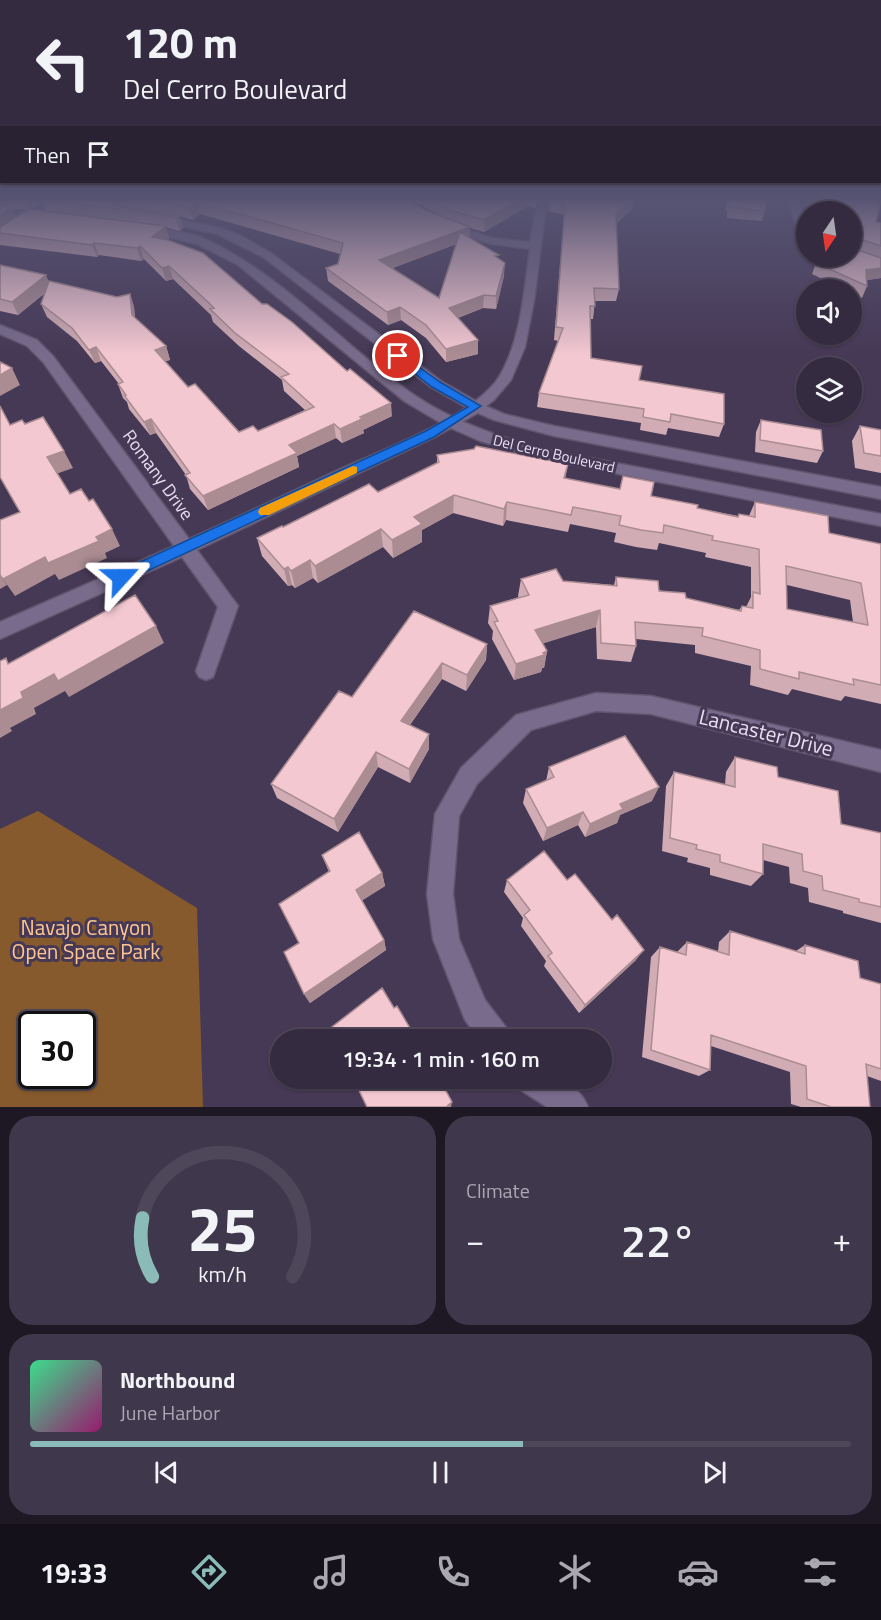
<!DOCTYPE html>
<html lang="en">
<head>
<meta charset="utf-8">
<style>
  body { margin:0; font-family:"Titillium Web",sans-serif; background:#3f374b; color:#f1f3f6; height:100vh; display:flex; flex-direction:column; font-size:22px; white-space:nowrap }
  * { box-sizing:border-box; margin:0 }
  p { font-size:20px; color:#a9a7b1 }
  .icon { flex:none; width:33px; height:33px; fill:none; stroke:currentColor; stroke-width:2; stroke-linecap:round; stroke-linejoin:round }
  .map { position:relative; height:1107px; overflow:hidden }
  .drawer { display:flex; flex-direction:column; gap:9px; padding:9px; background:#1d1823; flex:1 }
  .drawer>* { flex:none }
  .top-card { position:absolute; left:0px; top:0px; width:882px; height:183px; box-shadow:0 2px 4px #0004,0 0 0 2px #4e4759; background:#342b40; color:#f1f3f6; overflow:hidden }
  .needle { width:39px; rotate:193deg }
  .buttons { position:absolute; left:796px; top:201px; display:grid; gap:12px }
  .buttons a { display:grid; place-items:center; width:66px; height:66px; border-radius:50%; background:#342b40; box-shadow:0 2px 4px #0004,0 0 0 2px #4e4759; font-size:30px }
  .speed { position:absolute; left:18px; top:1011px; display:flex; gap:12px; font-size:30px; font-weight:700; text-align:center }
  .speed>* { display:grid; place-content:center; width:78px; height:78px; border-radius:50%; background:#342b40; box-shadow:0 2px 4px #0004,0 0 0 2px #4e4759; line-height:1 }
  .speed .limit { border:3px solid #111; border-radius:9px; background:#fff; color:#111 }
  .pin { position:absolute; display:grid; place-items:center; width:51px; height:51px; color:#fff; margin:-26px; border:3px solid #fff; border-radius:50%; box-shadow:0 2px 6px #0007 }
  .me { position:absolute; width:66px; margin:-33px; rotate:66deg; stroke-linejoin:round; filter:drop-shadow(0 0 4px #0008) }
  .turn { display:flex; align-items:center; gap:21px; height:126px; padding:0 24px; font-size:27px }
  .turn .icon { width:78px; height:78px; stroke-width:2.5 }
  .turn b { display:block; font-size:42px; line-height:51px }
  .then { display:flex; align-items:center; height:57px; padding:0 24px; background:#0003; gap:12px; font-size:22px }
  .big { font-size:45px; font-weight:600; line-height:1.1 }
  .drawer .widget { flex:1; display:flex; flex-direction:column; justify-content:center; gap:9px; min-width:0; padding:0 21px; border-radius:24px; background:#3f374b }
  .drawer .dial { align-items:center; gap:0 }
  .dial svg { height:156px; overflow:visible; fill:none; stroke:#4e4759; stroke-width:7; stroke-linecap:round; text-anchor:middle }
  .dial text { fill:#f1f3f6; stroke:none }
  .song { display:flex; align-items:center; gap:18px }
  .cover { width:72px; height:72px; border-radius:9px; background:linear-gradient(135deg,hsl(150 70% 55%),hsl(320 70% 35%)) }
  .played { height:6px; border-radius:3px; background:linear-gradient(90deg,#8bbbb9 60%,#4e4759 60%) }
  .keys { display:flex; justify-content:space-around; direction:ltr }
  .heat { display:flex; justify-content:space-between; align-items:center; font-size:33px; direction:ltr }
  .drawer .tiles { flex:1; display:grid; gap:9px; grid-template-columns:1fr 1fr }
  .widget:last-child { grid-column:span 2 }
  .trip { position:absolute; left:270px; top:1029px; width:342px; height:60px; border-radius:30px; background:#342b40; box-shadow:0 2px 4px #0004,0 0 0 2px #4e4759; font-weight:600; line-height:60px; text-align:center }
  .dock { display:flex; height:96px; justify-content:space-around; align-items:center; background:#15111a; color:#a9a7b1 }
  .dock .icon { width:42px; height:42px }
  .dock .on { color:#8bbbb9 }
  .dock b { font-size:27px; color:#f1f3f6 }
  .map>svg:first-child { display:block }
  .green { fill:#875a2d; fill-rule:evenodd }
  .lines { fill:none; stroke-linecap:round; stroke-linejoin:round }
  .street-casing { stroke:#60556e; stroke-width:3 }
  .secondary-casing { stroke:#60556e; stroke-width:3 }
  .street { fill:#786b8b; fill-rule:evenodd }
  .secondary { fill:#786b8b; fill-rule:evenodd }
  .wall { fill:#d1acb4; fill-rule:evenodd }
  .shaded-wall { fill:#aa8c92 }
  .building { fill:#f3c8d1; stroke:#aa8c92; stroke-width:1.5; fill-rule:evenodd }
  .route { fill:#1a73e8; stroke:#114b97; stroke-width:1.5 }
  .slow { fill:#f59e0b }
  .labels { text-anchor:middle; stroke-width:6; stroke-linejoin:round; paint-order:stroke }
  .far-street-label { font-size:15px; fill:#e6dff1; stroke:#463956 }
  .street-label { font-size:18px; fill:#e6dff1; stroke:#463956 }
  .near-street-label { font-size:21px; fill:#e6dff1; stroke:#463956 }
  .near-park-label { font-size:21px; fill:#ffc691; stroke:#463956 }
</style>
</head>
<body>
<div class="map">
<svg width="881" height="1107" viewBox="0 0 881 1107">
  <rect width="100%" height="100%" fill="#463956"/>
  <path class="green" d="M38 811 197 908 203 1107H0V829ZM32 1024H82V1076H32Z"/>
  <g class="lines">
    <g class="street-casing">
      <path id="street" d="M542 200H552L545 214 534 301 525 347 511 380 494 400 476 414 435 437 197 550 238 606 213 677 206 680 199 677 196 671 218 607 182 557 0 639V622L174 546 43 362 27 346 0 334V325L37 340 53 356 189 539C239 517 289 493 338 470 382 450 473 417 499 377 521 341 524 290 530 249L487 243 443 227 448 224 492 238 530 242 535 214Z
        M789 200H799L802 215 807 221V231C794 226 791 213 789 200Z
        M44 203 53 205 0 241V233Z
        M596 693 651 696 881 750V772L651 714 596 711 531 730 477 784 459 816 453 894 459 939 485 1000 508 1030 512 1040H480L465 1020 433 939 427 894 435 814 461 768 516 715Z
        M515 1078C544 1078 575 1075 588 1107H547L519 1089Z"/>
    </g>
    <g class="secondary-casing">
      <path id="secondary" d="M0 209 43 214 48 217 43 220 0 215Z
        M159 215 220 228 239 235 271 253 441 381 481 404 504 414 554 426 881 487V499L554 436 494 420 471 410 431 387 263 257 217 234 155 220 154 218Z
        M145 226C165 230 189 231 207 240 283 275 345 347 414 395 454 422 497 436 543 449L881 514V526L543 459 480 441 446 426 404 401 238 265 197 244 141 231 140 229Z"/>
    </g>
    <use href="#street" class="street"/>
    <use href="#secondary" class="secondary"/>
  </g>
  <path class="wall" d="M0 200H540L535 208 528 206 484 232 470 228V238L498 259 504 276 496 309 483 308 458 318 478 354 446 362 426 338 401 320 388 325 328 281 326 268 338 264 340 254 200 214 193 220 179 216 183 228 179 231 166 227 169 239 167 240 392 416 363 430 364 433 342 443 336 438 297 456 299 467 208 510 190 489 186 475 156 433 150 435 129 409 127 402 123 398 118 384H119L101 361 95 363 77 341 47 317 41 304 45 293 18 315 0 311V265L48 281 117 297 130 294 134 307 135 319 166 346 170 360 165 361 188 387 239 432 258 431 305 410 284 391 282 380 239 346 213 322 211 315 173 279 166 281 144 259 141 261 99 255 97 257 0 245ZM411 201H414L440 216 425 210ZM43 202 46 211 31 209ZM12 209 27 210 16 217ZM456 244 439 298 392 268Z
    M550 200H634L632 209 616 224 619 289 616 301H595L593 319H591V358L639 380 724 424 719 437 668 428 666 435 640 430 641 423 537 407 539 393 558 341 554 340 564 215 549 211Z
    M727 200H767L762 221 727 218V210H725Z
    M829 200 876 222 881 223V278L867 280V286L862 298 852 293V290H845L812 274 816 263 852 256V212H825Z
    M761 420 823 451 817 463 755 452 756 432Z
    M860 426 881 430V473L855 468 852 441Z
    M437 455 568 464 565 479 651 496 697 508 738 516 739 514 749 516 755 502 829 533 881 544V704L845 696 841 701 792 689 788 695 750 685 751 666 695 653V645L636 639V646L631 662 597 659 596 627 542 643 547 651 544 668H542L541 672 514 680 492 639 493 631 488 623 490 606 519 597 518 596 521 579 563 581 614 585 616 577 686 598 739 610 742 606 746 607 751 597V567L705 557 706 553 659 543 657 550 636 547 614 542 616 533 570 524 568 532 506 520 503 526 453 513 422 530V542L393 558 383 547 318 583 313 578 295 588 292 585 288 586 262 556 257 538 283 527 378 492 437 463ZM787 585 850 600 853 622 787 609Z
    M487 644 486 660 466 691 442 679 410 725 429 734V749L410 783 378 767 338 832 277 798 271 784 352 697Z
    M735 757 778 777 841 824 881 833V923L843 913V911L809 902 808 888 790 883 789 867 763 860V874L751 886 710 875V868L687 862 688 858 662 851 666 786 674 772 725 785 726 772Z
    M549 767 652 801 620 815 617 823 585 837 578 825 543 841 523 803 526 789 546 781Z
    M322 855 382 873 385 886 362 900 384 940 386 950 310 1003 304 994 299 943 329 872Z
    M507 880H567L636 960 579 1013 544 966 546 961 521 926 523 918 504 892Z
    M730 931 796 951 805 945 860 978 881 984V1081L867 1076 870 1107H801L791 1104 790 1072 711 1046 710 1070 699 1076 642 1057 651 957 660 947 677 952 687 942 718 952 719 942Z"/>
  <path class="shaded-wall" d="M25 200H42L43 202 30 210Z
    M110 200H118L120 208H113Z
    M519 200H528V206L484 232V220Z
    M536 200H540L535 208Z
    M628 200H634L632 209 614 226 616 214Z
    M197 202 200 214 193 220 190 208Z
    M11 207 16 219 0 230V215Z
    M179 216 183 228 179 231 176 218Z
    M166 226 169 239 155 249 152 237Z
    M470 227V239L380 273 379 260Z
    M94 243 99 255 97 257 92 245Z
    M140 246 144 259 141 261 137 248Z
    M505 263 504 276 496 309V296Z
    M169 266 173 279 166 281 162 268Z
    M881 268V278L861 281 866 270Z
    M46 275 51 287 18 315 12 302Z
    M130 294 134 307 136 328 132 315Z
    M484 295 483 308 449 321V308Z
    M400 307 401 320 388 325 387 312Z
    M478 340V354L446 362V349Z
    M166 346 170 360 160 363 155 350Z
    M96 347 101 361 95 363 89 350Z
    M12 368 20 385 0 396V375Z
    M391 403 392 416 363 430 364 433 342 443 340 429 360 417Z
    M151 419 156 433 150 435 144 422Z
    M334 424 336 438 297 456 299 467 208 510 203 496 289 445Z
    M64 451 73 468 56 474 47 457Z
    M454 495 453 513 422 530V542L393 558 392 540 414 517Z
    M507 502 506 520 503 526 504 509Z
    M112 529 120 546 105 553 107 558 59 580 55 574 15 596 3 579 45 557Z
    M381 529 383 547 318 583 315 566Z
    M310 560 313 578 295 588 291 571Z
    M288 567 292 585 288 586 284 569Z
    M0 575 7 585 0 589Z
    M600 610 596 627 532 647 535 630Z
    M156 626 164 643 69 697 65 691 34 708 36 714 10 728 12 731 0 738V710L21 692 54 674Z
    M487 644 486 660 466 691 467 675Z
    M547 651 544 668H542L541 672 514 680 516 664Z
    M442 663V679L402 736 401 721Z
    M429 734V749L410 783 409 769Z
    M376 752 378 767 338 832 334 819Z
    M659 787 652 801 620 815 617 823 585 837 590 824 620 804Z
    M583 812 578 825 543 841 547 828Z
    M382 873 385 886 360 902 356 890Z
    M384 940 386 950 310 1003 304 994Z
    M644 950 636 960 579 1013 585 1005Z
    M452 1102 451 1107H446Z"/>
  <path class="building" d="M43 200H110L112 205 179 216 176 218 152 213Z
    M155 200H410L425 210 470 227 379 260 439 298 460 232 499 255 495 256 505 263 496 296 484 295 449 308 478 340 446 349 426 325 400 307 387 312 326 268 338 264 343 243 197 202 190 208 168 202Z
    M434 200H519L484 220 450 210Z
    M553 200H631L616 214 619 289 594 288 595 306H590L591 358 642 366 639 380 724 394V424L671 414 670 422 643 417 644 409 539 393 563 328 556 327 565 203Z
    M730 200H767L765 211 730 207Z
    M830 200H881L876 222 881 223V246L857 238 854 243 852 238V212H841L840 208 827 209Z
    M0 206 11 207 0 215Z
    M28 209 166 226 152 237 168 240 203 253 262 304H267L292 322 347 371 350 369 391 403 360 417 362 419 340 429 334 424 289 445 297 453 203 496 185 475 190 473 151 419 144 422 124 395H126L118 384 123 382 96 347 89 350 72 328 41 304 49 281 117 297 130 294 132 315 166 346 155 350 188 387 195 384 239 432 253 426 258 431 314 407 281 377 289 374 235 333 210 309 214 308 209 303 169 266 162 268 140 246 137 248 94 243 92 245 0 233V227Z
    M852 248 881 258V268L866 270 867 286 816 263 831 256H852Z
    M0 265 46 275 12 302 0 299Z
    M0 362 12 368 0 375Z
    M0 406 10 425 22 420 25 424 43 417 64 451 47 457 70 494 81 489 89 501 93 499 112 529 96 537 99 541 48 563 45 557 3 579 0 575V520L20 512 0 477Z
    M761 420 821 430 823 451 760 440Z
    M860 426 881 430V456L864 453Z
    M476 446 568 464 564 478 620 489 623 476 654 482 651 496 698 505 697 508 738 517 739 514 755 517V502L828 516 829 533 881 544V685L853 679 854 685 799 672V679L760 669V650L702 636 703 628 635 622 636 646 601 643 600 610 535 630 547 651 543 653 544 655 516 664 494 622 498 621 490 606 529 595 521 579 556 569 563 581 617 586 616 577 658 581 659 591 685 593 686 598 741 611 742 606 753 608V592L760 594 759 549 712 540 713 536 664 525 663 533 641 530 619 525 621 516 573 507 571 515 507 502 504 509 454 495 414 517 422 524 392 540 381 529 315 566 310 560 291 571 288 567 284 569 257 538 282 526 283 527 369 484 378 492 439 462 437 455 474 449ZM786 566 861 583 868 625 787 609Z
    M135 595 156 626 58 681 54 674 21 692 23 698 0 710V661L6 658 8 664Z
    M414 611 487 644 467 675 442 663 401 721 429 734 409 769 376 752 334 819 271 784 339 691 352 697Z
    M625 736 659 787 620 804 623 809 590 824 583 812 547 828 526 789 554 777 549 767Z
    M735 757 777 767 778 777 838 791 841 824 881 833V907L859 902V899L823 890 822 876 803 871 802 854 763 844V874L720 862V855L696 849 697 845 670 838 674 772 735 787Z
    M359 832 382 873 356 890 384 940 304 994 284 952 299 943 279 904 330 871 322 855Z
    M544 851 567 880 575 874 612 920 617 915 644 950 585 1005 548 956 552 953 524 915 530 910 507 880Z
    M730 931 805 954V945L858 961 860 978 881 984V1069L866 1064 870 1107H831L807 1099 806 1066 711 1035 710 1070 651 1050 660 947 686 955 687 942 729 955Z
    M382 988 394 1008 397 1006 417 1040H333L328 1030Z
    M353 1078H439L452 1102 446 1107H367Z"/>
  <linearGradient id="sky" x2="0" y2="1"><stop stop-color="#261f2f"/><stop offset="0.56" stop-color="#575473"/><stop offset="1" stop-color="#575473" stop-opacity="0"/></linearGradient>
  <rect width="881" height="355" fill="url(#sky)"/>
  <path class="route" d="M398 352 440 382 481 406 434 437 126 581H116L114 577 116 573 426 431 468 407 432 387 395 358V353Z"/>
  <path class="slow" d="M353 466 357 467V473L269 515H260L258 512 260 508Z"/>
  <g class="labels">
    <g class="far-street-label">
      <text transform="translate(554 454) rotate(13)" y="5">Del Cerro Boulevard</text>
    </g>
    <g class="street-label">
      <text transform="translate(158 475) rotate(54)" y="6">Romany Drive</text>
    </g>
    <g class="near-street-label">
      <text transform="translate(766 733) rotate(14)" y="7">Lancaster Drive</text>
    </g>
    <g class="near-park-label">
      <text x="86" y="935">Navajo Canyon<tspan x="86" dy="24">Open Space Park</tspan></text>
    </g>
  </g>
</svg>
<div class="buttons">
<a><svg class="needle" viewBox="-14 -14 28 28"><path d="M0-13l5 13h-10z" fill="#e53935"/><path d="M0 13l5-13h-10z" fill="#a9a7b1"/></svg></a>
<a><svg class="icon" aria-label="sound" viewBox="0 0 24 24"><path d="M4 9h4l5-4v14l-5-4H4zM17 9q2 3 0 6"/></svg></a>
<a><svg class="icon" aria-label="layers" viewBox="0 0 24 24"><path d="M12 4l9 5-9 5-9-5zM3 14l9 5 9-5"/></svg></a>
</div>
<div class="speed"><div class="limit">30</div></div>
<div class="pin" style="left:398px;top:356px;background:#d93025"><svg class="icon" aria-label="arrive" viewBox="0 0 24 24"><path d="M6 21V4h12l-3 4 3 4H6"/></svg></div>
<svg class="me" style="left:121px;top:577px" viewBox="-20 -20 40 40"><path d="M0-17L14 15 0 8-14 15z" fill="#1a73e8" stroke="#fff" stroke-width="4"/></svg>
<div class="trip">19:34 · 1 min · 160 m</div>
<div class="top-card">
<div class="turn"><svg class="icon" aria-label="left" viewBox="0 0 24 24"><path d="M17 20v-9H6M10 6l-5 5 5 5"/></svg><div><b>120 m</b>Del Cerro Boulevard</div></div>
<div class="then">Then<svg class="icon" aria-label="arrive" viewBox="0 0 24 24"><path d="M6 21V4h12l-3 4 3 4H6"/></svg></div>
</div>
</div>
<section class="drawer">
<div class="tiles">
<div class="widget dial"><svg viewBox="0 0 100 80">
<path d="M14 69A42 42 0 1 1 86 69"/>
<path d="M14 69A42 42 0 0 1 9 39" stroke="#8bbbb9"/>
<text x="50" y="56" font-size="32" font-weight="700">25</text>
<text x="50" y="72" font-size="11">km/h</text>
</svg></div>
<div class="widget"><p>Climate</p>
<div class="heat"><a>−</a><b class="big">22°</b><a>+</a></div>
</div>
<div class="widget">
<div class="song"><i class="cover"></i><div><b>Northbound</b><p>June Harbor</p></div></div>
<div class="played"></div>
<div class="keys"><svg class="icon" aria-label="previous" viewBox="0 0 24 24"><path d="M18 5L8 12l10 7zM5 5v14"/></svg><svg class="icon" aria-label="pause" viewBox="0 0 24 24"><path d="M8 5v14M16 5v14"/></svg><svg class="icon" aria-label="next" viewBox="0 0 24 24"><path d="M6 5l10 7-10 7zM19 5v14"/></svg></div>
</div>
</div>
</section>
<nav class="dock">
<b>19:33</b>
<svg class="icon on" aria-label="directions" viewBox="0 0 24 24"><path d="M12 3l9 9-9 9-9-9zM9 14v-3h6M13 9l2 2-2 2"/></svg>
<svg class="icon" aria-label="music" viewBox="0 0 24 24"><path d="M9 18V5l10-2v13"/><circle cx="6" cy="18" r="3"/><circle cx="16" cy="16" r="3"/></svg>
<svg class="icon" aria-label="phone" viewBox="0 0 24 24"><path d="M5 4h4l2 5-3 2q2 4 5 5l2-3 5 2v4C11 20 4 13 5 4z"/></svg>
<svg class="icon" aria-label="climate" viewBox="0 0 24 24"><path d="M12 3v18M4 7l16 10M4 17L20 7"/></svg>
<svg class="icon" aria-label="car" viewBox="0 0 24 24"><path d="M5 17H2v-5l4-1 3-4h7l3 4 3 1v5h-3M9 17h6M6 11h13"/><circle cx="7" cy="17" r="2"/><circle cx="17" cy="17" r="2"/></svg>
<svg class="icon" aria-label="filters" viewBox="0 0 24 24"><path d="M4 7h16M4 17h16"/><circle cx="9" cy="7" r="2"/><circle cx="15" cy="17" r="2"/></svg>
</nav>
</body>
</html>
